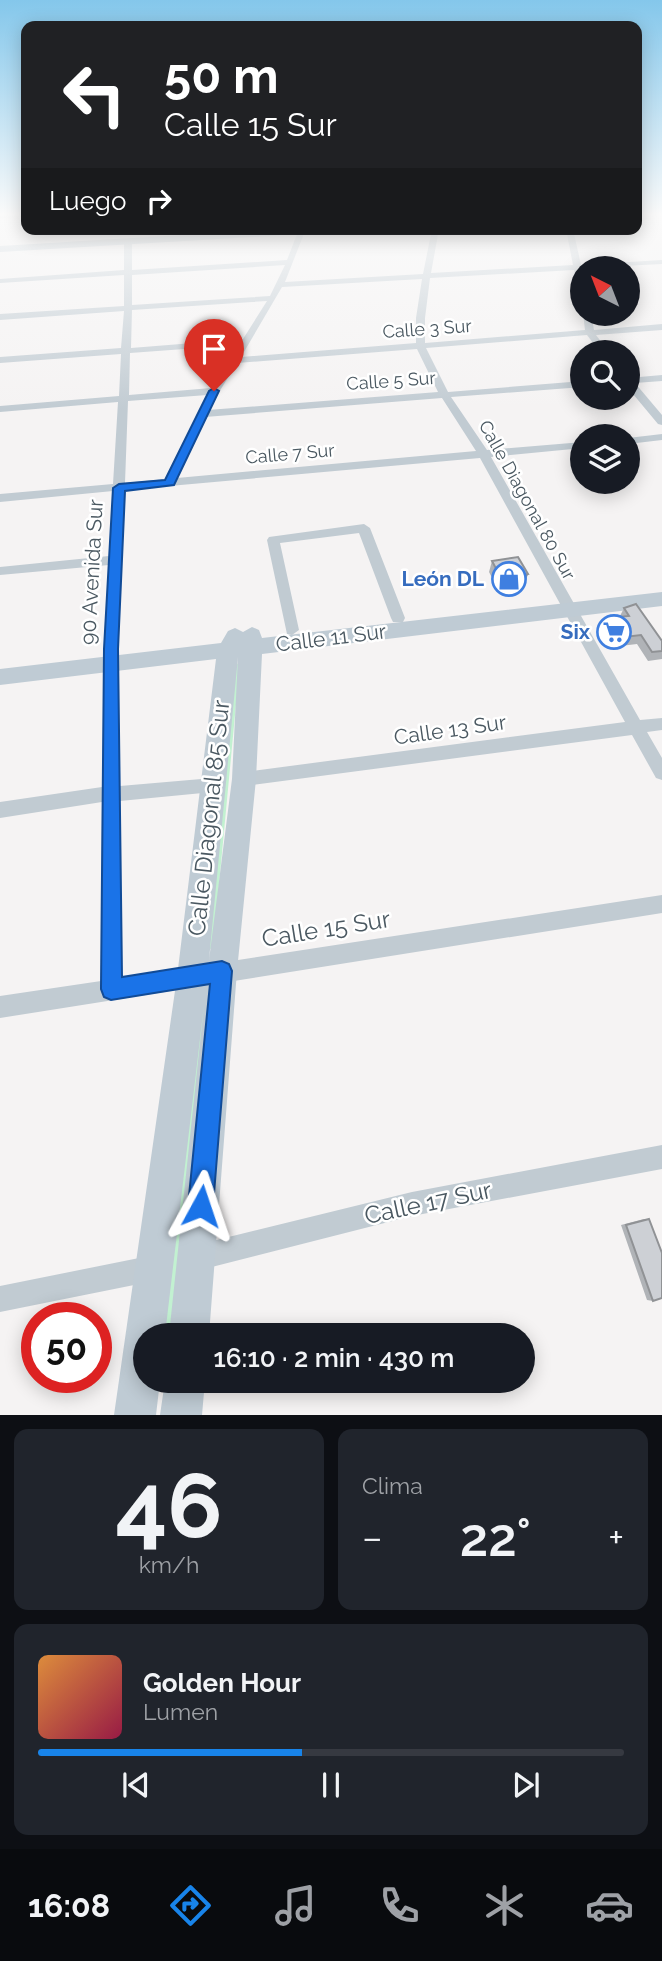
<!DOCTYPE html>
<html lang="es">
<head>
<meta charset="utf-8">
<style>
  body { margin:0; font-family:Raleway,sans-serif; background:#20242c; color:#f1f3f6; height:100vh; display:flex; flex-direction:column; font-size:26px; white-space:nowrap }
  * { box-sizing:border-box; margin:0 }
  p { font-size:23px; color:#9ea1a6 }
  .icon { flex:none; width:38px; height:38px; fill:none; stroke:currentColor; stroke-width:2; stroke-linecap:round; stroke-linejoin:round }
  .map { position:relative; height:1415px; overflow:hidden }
  .panel { display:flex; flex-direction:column; gap:14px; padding:14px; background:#0d0f14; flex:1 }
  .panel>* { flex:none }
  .hud { position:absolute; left:21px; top:21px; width:621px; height:214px; border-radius:14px; box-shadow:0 4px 18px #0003; background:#202124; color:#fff; overflow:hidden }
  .needle { width:46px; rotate:318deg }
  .tools { position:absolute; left:570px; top:256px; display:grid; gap:14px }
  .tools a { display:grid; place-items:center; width:70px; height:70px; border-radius:50%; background:#171b24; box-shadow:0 4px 18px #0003; font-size:35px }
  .speed { position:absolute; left:21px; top:1302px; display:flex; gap:14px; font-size:35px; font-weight:700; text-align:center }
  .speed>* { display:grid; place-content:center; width:91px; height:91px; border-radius:50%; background:#171b24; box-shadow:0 4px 18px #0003; line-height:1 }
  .speed .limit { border:10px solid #d22; background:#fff; color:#111 }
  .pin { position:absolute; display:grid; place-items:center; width:60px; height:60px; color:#fff; margin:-72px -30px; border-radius:50% 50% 50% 0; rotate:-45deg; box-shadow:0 0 7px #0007 }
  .pin .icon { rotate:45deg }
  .me { position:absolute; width:77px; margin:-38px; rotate:5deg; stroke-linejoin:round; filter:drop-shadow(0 0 5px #0008) }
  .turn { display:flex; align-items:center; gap:24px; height:147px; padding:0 28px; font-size:32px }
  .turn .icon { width:91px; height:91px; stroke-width:2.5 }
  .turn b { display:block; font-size:49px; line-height:60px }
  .then { display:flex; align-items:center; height:66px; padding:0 28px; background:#0003; gap:14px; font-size:26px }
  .big { font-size:52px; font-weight:600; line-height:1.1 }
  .panel .widget { flex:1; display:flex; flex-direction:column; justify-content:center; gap:10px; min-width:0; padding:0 24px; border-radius:14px; background:#20242c }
  .panel .dial { align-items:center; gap:0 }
  .dial b { font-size:91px; line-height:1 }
  .song { display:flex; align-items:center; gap:21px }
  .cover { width:84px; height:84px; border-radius:10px; background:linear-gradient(135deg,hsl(30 70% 55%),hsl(340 70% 35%)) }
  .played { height:7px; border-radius:4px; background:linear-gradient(90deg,#1884ea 45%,#363941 45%) }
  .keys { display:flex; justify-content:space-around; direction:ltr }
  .heat { display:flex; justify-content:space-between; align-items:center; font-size:38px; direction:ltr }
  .panel .tiles { flex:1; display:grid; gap:14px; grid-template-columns:1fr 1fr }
  .widget:last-child { grid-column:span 2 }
  .trip { position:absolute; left:133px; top:1323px; width:402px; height:70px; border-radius:35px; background:#171b24; box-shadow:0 4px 18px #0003; font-weight:600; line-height:70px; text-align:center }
  .dock { display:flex; height:112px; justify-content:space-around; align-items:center; background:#090b0e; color:#9ea1a6 }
  .dock .icon { width:49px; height:49px }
  .dock .active { color:#1884ea }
  .dock b { font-size:32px; color:#f1f3f6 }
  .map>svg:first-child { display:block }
  .green { fill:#c2f1d1 }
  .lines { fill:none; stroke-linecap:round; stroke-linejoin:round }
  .street { fill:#c1cbd2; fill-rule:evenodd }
  .secondary { fill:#bfcbd4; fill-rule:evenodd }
  .wall { fill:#b0b3b7 }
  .shaded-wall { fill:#909295 }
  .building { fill:#cdd0d5; stroke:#909295; stroke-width:2 }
  .route { fill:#1a73e8; stroke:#114b97; stroke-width:2 }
  .labels { text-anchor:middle; stroke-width:5; stroke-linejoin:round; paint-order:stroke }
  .far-street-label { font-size:18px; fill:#4a5861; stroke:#fff }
  .street-label { font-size:21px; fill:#4a5861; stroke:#fff }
  .shop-label { font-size:21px; font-weight:bold; fill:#366cbe; stroke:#fff; text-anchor:end }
  .near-street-label { font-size:24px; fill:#4a5861; stroke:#fff }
</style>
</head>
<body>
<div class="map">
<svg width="662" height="1415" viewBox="0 0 662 1415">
  <rect width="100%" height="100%" fill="#f5f3f3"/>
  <path class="green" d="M240 662 213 948 205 951 236 665Z
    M207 998 170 1335H159L197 1004Z"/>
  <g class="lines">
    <path class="street" d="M0 214H26V217L0 218Z
      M299 229 305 231 285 282 423 274 432 229H439L431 273 573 265 566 229H573L581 265 662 260V264L583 268V292L579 290 574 270 430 278 425 318V343L585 330 583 313H591L594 330 662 324V330L596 335 609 352H600L587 335 426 348 448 392 583 381V387L451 397 487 450 583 442V448L491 457 640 720 662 718V730L647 732 662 758V780L656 778 632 735 244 786 238 784 235 779 238 774 244 772 625 722 480 458 125 490 118 649 120 786 213 778 219 780 222 785 219 790 213 792 120 801 121 978 662 895V913L0 1018V996L101 981 102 802 0 818V802L102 787 104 649 109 565 0 575V567L109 556 113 491 0 502V494L113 484 118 402 0 412V406L119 396 121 354 0 363V357L121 348 124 311 0 320V314L124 306V275L0 283V279L124 270V242L128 240 132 242V270L287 260ZM285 265 270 296 132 305V275ZM422 279 416 318V343L241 357 282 287ZM267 301 243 339 131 348 132 310ZM239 345 211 388 129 395 130 353ZM417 349 438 392 208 410 237 363ZM207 395 165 479 125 483 128 401ZM442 398 476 451 177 478 205 417Z
      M662 375V381L635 383 662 415V425L658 424 628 388V378Z
      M662 434V440L628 444V438Z
      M364 524 370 528 405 618 403 622H393L391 618 359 533 280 543 299 630 292 635 287 634 267 540 269 537Z
      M662 1145V1169L412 1216 196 1271 187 1267 183 1258 187 1249 196 1245 412 1192Z
      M154 1255 163 1259 167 1268 163 1277 154 1281 0 1312V1286Z"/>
    <path class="secondary" d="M281 229H342L337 232 0 252V246Z
      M662 592V606L262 654 256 779 237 971 209 1335H169L204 1005 165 1335H145V1381H160L156 1415H114L177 977 216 659 0 685V669L221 643 228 631 235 628 243 632 252 627 259 630 262 638ZM238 657 232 779 209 960Z
      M165 1381H205L202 1415H160Z"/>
  </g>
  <path class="wall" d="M492 561 528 574 524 585 498 589 489 572Z
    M624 608 662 641V659L648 661 637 644 612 647 602 627 606 618 620 616Z
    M644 1219H649L653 1301 647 1300 621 1225Z"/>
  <path class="shaded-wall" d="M528 574 524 585 498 589 501 578Z"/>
  <path class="building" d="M518 557 528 574 501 578 492 561Z
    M636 604 662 641V651L652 652 641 635 616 638 606 618 629 616 624 608Z
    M649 1219 662 1253V1298L653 1301 626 1225Z"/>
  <linearGradient id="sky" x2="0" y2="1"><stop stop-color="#84c7eb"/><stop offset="0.52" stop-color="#fafafa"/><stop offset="1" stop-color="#fafafa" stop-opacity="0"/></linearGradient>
  <rect width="662" height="412" fill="url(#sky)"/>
  <path class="route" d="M214 388 219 391 174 485 125 491 118 649 122 977 222 961 229 964 232 971 213 1206 210 1215 201 1219 192 1215 188 1206 210 984 111 1000 104 997 101 989 104 649 113 488 119 484 165 480 209 391Z"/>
  <defs>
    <g id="shop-ring" transform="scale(1.75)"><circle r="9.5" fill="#fff" stroke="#3f7fe0" stroke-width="1.5"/><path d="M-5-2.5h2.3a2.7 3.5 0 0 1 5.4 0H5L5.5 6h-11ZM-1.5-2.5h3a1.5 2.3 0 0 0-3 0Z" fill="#3f7fe0"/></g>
    <g id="supermarket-ring" transform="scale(1.75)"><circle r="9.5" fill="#fff" stroke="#3f7fe0" stroke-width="1.5"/><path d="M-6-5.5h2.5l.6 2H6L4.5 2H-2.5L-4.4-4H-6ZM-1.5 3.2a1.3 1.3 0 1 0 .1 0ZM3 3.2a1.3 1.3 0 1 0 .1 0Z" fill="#3f7fe0"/></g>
  </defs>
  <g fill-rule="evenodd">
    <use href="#shop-ring" x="509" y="579"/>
    <use href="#supermarket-ring" x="614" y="632"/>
  </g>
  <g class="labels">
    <g class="far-street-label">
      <text transform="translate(427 329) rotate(-4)" y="6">Calle 3 Sur</text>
      <text transform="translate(391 381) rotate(-4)" y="6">Calle 5 Sur</text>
      <text transform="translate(290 454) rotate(-5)" y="6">Calle 7 Sur</text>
      <text transform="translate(527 500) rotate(61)" y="6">Calle Diagonal 80 Sur</text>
    </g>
    <g class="street-label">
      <text transform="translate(92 572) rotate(-87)" y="7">90 Avenida Sur</text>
      <text transform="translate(331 638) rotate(-7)" y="7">Calle 11 Sur</text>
      <text transform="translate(450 730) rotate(-8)" y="7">Calle 13 Sur</text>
    </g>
    <g class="shop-label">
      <text x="484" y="586">León DL</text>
      <text x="590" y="639">Six</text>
    </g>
    <g class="near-street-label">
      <text transform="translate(209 818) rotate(-84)" y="8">Calle Diagonal 85 Sur</text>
      <text transform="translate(326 929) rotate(-9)" y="8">Calle 15 Sur</text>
      <text transform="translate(428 1203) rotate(-12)" y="8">Calle 17 Sur</text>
    </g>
  </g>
</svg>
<div class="tools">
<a><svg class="needle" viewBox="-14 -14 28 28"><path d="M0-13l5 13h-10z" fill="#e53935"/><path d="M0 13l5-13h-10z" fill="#9ea1a6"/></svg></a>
<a><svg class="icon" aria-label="search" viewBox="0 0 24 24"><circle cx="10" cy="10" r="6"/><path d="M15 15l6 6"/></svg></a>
<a><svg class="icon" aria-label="layers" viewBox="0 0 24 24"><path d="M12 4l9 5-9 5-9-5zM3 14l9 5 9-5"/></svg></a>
</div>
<div class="speed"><div class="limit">50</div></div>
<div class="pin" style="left:214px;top:391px;background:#d93025"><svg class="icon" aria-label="arrive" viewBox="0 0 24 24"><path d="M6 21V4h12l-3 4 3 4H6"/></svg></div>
<svg class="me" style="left:201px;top:1206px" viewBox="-20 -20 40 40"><path d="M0-17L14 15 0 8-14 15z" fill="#1a73e8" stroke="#fff" stroke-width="4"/></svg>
<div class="trip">16:10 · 2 min · 430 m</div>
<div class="hud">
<div class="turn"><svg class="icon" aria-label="left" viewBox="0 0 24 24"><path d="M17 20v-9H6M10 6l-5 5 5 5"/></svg><div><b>50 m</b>Calle 15 Sur</div></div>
<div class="then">Luego<svg class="icon" aria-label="right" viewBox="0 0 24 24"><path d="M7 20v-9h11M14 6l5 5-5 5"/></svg></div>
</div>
</div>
<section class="panel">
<div class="tiles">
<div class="widget dial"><b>46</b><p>km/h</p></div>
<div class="widget"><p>Clima</p>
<div class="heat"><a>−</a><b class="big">22°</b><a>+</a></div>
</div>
<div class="widget">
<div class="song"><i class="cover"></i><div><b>Golden Hour</b><p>Lumen</p></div></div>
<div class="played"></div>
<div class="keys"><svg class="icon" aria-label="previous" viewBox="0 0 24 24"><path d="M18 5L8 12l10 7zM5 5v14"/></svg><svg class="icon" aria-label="pause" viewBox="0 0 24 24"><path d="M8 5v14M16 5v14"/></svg><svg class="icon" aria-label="next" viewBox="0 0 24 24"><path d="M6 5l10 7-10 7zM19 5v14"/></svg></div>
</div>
</div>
</section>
<nav class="dock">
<b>16:08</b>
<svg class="icon active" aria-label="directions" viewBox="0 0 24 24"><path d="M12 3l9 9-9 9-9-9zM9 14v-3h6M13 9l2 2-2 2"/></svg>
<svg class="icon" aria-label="music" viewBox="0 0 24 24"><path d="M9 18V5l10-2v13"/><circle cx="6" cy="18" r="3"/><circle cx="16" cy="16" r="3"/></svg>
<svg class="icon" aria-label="phone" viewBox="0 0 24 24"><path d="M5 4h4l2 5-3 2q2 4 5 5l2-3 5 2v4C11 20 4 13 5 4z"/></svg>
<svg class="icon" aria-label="climate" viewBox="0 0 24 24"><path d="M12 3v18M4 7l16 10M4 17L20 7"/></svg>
<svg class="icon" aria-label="car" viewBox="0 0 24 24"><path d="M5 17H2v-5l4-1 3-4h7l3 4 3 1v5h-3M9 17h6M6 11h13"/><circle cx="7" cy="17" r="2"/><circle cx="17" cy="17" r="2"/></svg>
</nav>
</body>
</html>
